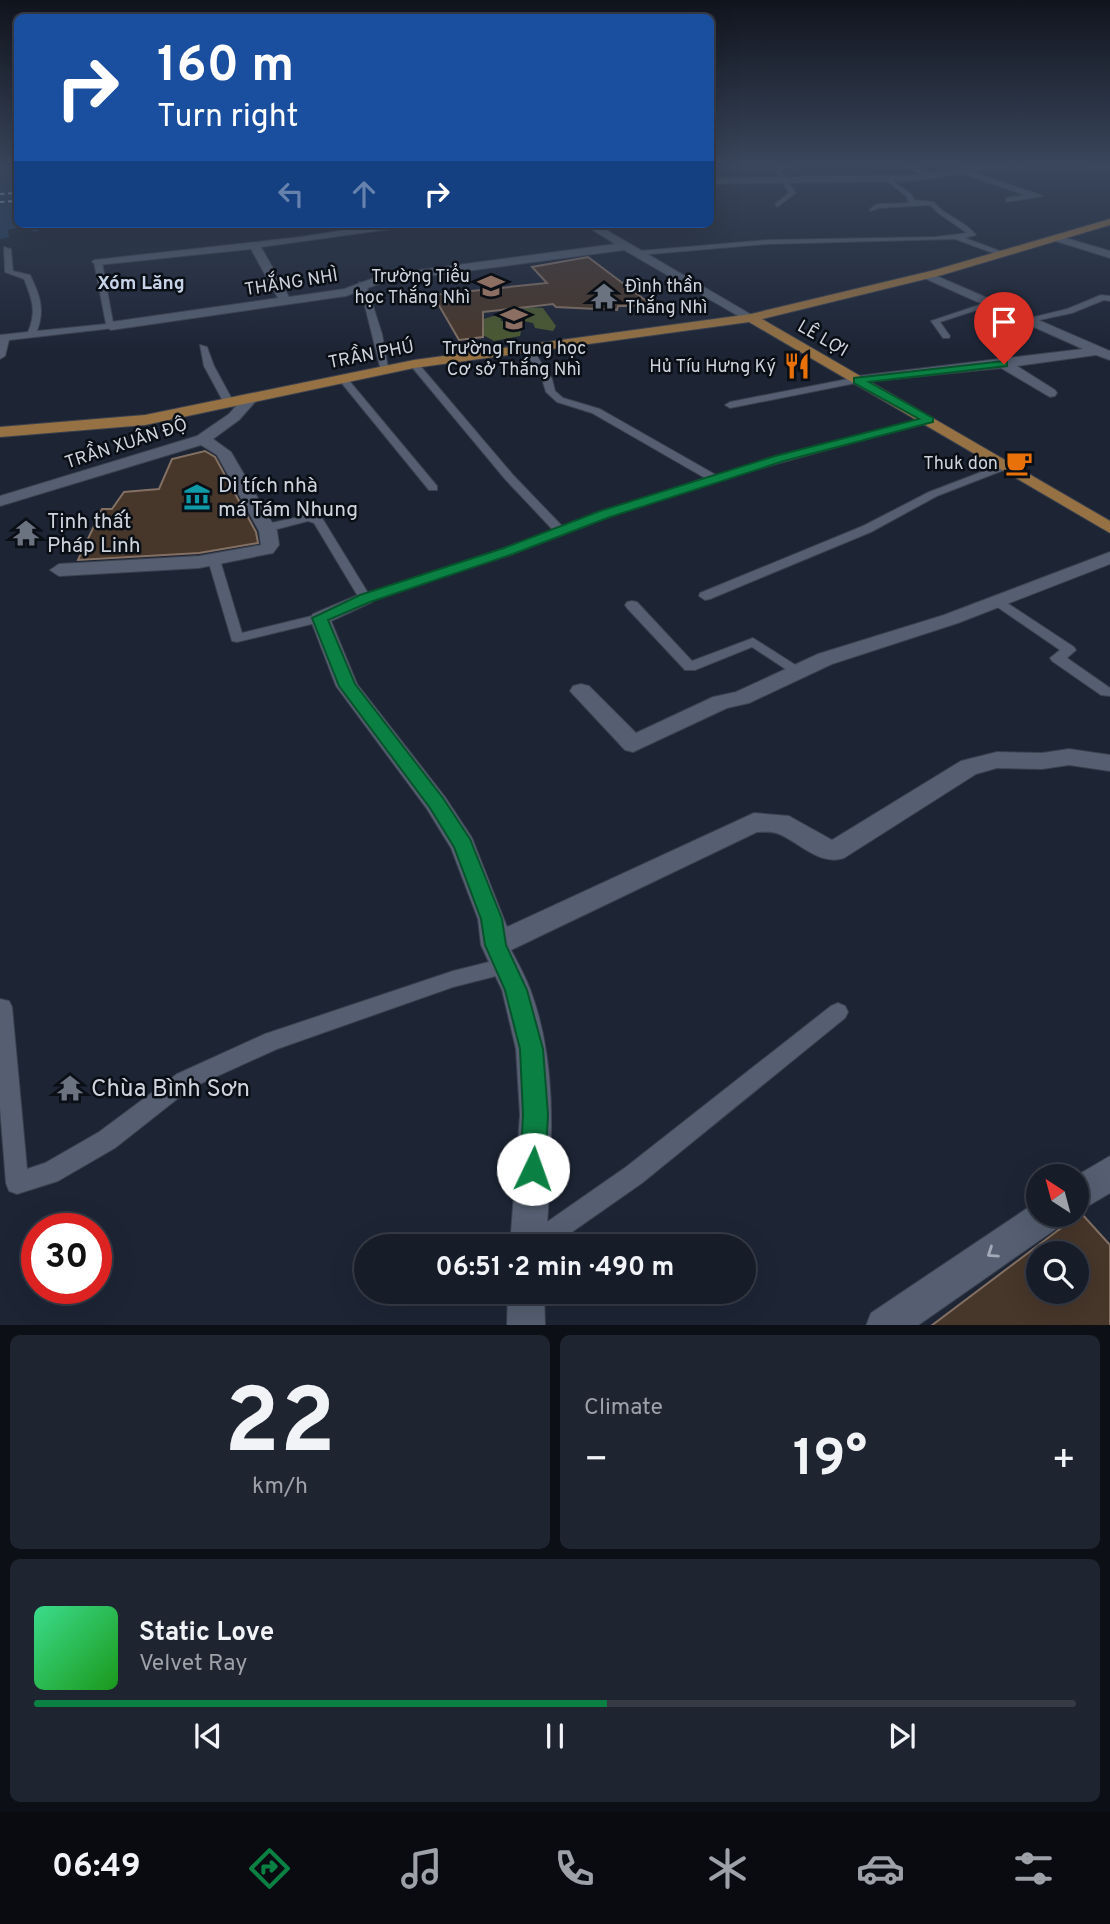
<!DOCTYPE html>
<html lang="en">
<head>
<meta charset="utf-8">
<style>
  body { margin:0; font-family:Overpass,sans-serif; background:#1f2530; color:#f1f3f6; height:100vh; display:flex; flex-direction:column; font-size:26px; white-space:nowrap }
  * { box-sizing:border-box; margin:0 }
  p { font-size:23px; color:#9ea1a8 }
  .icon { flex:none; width:38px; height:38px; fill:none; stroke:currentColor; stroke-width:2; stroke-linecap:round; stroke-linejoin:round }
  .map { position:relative; height:1325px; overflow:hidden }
  .drawer { display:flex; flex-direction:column; gap:10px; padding:10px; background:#0c0f16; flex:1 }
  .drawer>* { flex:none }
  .top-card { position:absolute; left:14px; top:14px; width:700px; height:214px; border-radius:10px; box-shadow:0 7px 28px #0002,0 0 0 2px #353a45; background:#1a4fa0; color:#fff; overflow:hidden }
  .needle { width:46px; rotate:324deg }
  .tools { position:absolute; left:1026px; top:1164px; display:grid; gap:14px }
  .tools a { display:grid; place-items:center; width:63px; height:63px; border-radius:50%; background:#161c28; box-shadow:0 7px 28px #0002,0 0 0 2px #353a45; font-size:35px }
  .speed { position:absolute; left:21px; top:1213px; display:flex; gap:14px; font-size:35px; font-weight:700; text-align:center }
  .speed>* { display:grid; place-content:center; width:91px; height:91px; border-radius:50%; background:#161c28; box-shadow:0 7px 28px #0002,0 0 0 2px #353a45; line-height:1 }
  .speed .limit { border:10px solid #d22; background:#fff; color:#111 }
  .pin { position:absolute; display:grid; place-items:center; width:60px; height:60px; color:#fff; margin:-72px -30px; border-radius:50% 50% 50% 0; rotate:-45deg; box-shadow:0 0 7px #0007 }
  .pin .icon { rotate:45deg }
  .me { position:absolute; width:77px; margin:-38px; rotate:3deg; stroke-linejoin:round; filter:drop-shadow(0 0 5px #0008) }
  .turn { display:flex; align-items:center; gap:24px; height:147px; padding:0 28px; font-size:32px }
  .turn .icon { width:91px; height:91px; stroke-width:2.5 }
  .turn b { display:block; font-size:49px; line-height:60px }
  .lanes { display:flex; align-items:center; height:66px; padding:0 28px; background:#0003; justify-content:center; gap:35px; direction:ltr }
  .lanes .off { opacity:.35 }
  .big { font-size:52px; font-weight:700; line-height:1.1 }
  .drawer .tile { flex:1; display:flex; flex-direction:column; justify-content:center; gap:10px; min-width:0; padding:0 24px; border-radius:10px; background:#1f2530 }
  .drawer .dial { align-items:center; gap:0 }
  .dial b { font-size:91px; line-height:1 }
  .song { display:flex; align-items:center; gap:21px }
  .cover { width:84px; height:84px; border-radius:10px; background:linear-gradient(135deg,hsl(150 70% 55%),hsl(120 70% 35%)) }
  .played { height:7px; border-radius:4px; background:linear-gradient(90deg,#0b8043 55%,#353a45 55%) }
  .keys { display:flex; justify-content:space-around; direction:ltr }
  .heat { display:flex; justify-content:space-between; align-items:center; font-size:38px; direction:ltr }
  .drawer .tiles { flex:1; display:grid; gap:10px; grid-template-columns:1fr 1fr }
  .tile:last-child { grid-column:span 2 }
  .trip { position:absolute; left:354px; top:1234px; width:402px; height:70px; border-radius:35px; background:#161c28; box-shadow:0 7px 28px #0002,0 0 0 2px #353a45; font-weight:700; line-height:70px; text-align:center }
  .tabs { display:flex; height:112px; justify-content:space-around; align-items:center; background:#090b10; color:#9ea1a8 }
  .tabs .icon { width:49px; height:49px }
  .tabs .on { color:#0b8043 }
  .tabs b { font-size:32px; color:#f1f3f6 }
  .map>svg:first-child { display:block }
  .forest { fill:#4b5930 }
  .water { fill:#244161 }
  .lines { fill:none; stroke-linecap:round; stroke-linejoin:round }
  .ferry { stroke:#bfdcff; stroke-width:2; stroke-dasharray:4.5 3.5; stroke-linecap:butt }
  .building { fill:#47362a; stroke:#837063; stroke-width:2; fill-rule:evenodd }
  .lane-casing { stroke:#3b414e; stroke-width:2 }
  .street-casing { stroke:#3b414e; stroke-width:2 }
  .primary-casing { stroke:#3b414e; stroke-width:2 }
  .lane { fill:#555f71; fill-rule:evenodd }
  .street { fill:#555f71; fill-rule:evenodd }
  .primary { fill:#957143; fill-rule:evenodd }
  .oneway { stroke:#a4abb8 }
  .route { fill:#0b8043; stroke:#07532c; stroke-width:2 }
  .labels { text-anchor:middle; stroke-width:5; stroke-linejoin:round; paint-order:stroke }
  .far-poi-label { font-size:18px; fill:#ced4de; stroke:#0a0e15; text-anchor:end }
  .far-street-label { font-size:18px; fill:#ced4de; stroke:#0a0e15 }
  .far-neighbourhood-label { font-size:19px; font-weight:bold; fill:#c6d2e7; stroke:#0a0e15 }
  .poi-label { font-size:21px; fill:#ced4de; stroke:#0a0e15; text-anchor:start }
  .near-poi-label { font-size:24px; fill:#ced4de; stroke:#0a0e15; text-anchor:start }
</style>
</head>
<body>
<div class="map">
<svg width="1110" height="1326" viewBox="0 0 1110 1326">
  <rect width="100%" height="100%" fill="#1d2535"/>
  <path class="forest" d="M524 307 543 308 556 326 553 331 535 328 533 323 523 321 526 319 522 315Z
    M497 315 505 317 500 320 507 323 506 325 521 331 520 336 494 341 483 335 480 320Z"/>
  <path class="water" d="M0 166H17L18 224H43L47 229 34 232 26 226 8 230 9 237 0 239Z"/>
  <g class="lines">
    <path class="ferry" d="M0 194 18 193
      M0 202 18 201"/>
  </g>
  <path class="building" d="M588 257 653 306H618L617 310 556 307 553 304 483 312V337L459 340 433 295 547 283 532 267Z
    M205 451 215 457 256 532 258 543 199 553 78 560 102 509H112L124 492 159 489 172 459Z
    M1081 1213 1110 1245V1326H931ZM1038 1253H1076V1292H1038Z"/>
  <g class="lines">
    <g class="lane-casing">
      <path id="lane" d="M778 166H784L782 172 796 193 777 207 775 204 789 193 776 172Z
        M904 166H911L933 177 928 178Z
        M888 177 911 194 915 200 934 202C945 217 965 220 976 235L965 238 1008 254 1001 256 955 239 768 244 639 255 635 253 639 251 768 240 935 237 967 233 938 213 930 205 879 208 870 211V209L877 204 909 203 906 196 886 180Z
        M4 247 11 249 13 271 30 275C40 295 45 310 37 331L106 324 94 262 98 260 102 262 114 328 9 340 5 356 0 359V335L28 332C37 311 32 299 24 279L5 272Z
        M359 282 366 284 382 334 389 373 381 371Z
        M1101 295 1110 296V301L1104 300 1072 313 1030 322 1026 319 1067 309Z
        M991 301 998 303 940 322 950 336 949 338H943L931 321Z
        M200 345 207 347 214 366 234 403 232 405 224 403 204 366Z
        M525 347H531L552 379 555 391 563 398 600 409 716 475 925 418 934 420 730 477 609 516 513 554 365 602 359 598 314 523 308 521 266 532 260 528 262 525 308 515 322 518 368 593 505 548 553 530 505 479 411 366V362H417L513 475 562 526 705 478 592 413 557 402 546 392 542 379 524 349Z
        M340 377H346L437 486V490H429L340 381Z
        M858 377 861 378V382L730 408 725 405 730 402Z
        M1005 463 1010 466 1009 468 937 496 871 532 710 599 705 600 699 596 700 593 863 526 929 492Z
        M214 556 220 560 242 633 320 614 327 618 320 622 237 642 232 641 208 560Z
        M998 597 1074 647 1076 650 1067 658 1110 688V696L1101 695 1052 661 1050 658 1060 650 993 604 991 601 993 598Z
        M632 601 637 602 692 661 753 638 805 671 803 674H793L752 647 695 670H685L627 608 625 605 627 602Z
        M505 958 512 960 514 966 512 972 453 987 277 1049 191 1088 115 1148 58 1181 17 1194 9 1191 6 1183 0 1108V999L9 1001 12 1007 27 1169 45 1163 99 1132 177 1074 265 1034 453 971Z
        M838 1003 845 1006 848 1012 845 1018 642 1183 552 1246H520L524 1238 626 1167 831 1006Z"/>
    </g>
    <g class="street-casing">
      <path id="street" d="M983 166H1005L974 172 1043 196 1006 202V198L1025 195 963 174 913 181 710 184V178L913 175Z
        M1090 166H1110V170L1094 169Z
        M384 224H410L405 227 261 247 289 297 344 289 382 275 615 244 583 224H596L757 318 755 321H747L624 250 384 282 346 296 111 330 105 326 111 322 278 298 251 249 98 265 92 262 94 260 300 237Z
        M1056 235 1110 251V258L1052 240 1051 238Z
        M924 274H932L1110 351V360L1096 355 1017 366 1055 390 1057 393 1055 396 1050 397 1001 368 853 383V377L858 376 1083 349 924 278Z
        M250 395 257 399 255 402 239 420 213 439 231 452 277 531 279 545 273 553 199 568 59 576 50 570 59 564 199 556 261 545 259 531 217 455 201 445 0 506V496L197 436 229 414 245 396Z
        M1110 552V564L958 623 832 664 749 703 727 708 633 752 625 750 570 691 573 686 581 684 589 686 636 733 713 697 736 692 818 654 944 615Z
        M365 592 372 594 375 598 372 602 331 621 357 684 445 797 472 838 507 927 754 813 789 816 832 840 961 761 997 752 1042 753 1069 749 1110 755V771L1069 765 1042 769 997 768 976 774 844 858C820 866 800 843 779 834 772 831 764 832 757 832L511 950C518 963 525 976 530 989 561 1071 550 1161 546 1246H510L520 1115 516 1049 502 990 481 945 478 919 451 848 427 809 336 686 310 618 313 614Z
        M1110 1156V1193L1076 1213V1176Z
        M1038 1201V1214H1065L1060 1226 917 1326H866L871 1313Z
        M508 1292H544L545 1326H507Z"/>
    </g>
    <g class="primary-casing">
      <path id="primary" d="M1110 219V225L942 275 762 319 1110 521V533L749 322 414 368 145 425 0 437V427L145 415 414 360 751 314 935 270Z"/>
    </g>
    <use href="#lane" class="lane"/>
    <use href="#street" class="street"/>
    <use href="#primary" class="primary"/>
  </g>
  <defs><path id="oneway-chevron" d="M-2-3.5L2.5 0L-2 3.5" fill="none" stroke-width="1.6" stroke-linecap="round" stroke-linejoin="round" transform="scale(1.75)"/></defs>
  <use class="oneway" href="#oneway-chevron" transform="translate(992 1253) rotate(146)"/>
  <linearGradient id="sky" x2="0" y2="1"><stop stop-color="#10141d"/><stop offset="0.47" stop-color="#3a465c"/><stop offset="1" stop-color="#3a465c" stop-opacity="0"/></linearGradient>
  <rect width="1110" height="351" fill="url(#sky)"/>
  <path class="route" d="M1004 361 1007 362V366L869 382 933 418V422L784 461 610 517 513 554 370 602 328 620 355 684 443 798 470 839 502 919 506 945 527 990 543 1049 548 1115 545 1169 542 1178 533 1182 524 1178 520 1169 523 1115 520 1049 505 990 485 945 481 919 454 847 430 808 339 686 312 618 360 595 504 548 600 511 775 456 919 419 854 383V378Z"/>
  <defs>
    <g id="school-bare" transform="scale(2.1)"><path d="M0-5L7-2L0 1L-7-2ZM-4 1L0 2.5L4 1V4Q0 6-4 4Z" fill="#8d6e63" stroke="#0a0e15" stroke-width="2.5" paint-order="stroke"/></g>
    <g id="temple-bare" transform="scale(2.1)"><path d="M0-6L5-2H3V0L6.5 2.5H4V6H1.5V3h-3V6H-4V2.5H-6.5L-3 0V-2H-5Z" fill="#6b7280" stroke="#0a0e15" stroke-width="2.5" paint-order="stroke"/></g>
    <g id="restaurant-bare" transform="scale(2.1)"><path d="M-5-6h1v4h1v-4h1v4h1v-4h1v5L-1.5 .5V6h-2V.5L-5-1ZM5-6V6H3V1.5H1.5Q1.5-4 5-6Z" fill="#e8710a" stroke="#0a0e15" stroke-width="2.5" paint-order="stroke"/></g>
    <g id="cafe-bare" transform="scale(2.1)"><path d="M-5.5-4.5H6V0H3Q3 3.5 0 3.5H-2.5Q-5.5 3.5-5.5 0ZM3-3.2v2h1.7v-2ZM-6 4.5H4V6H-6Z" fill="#e8710a" stroke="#0a0e15" stroke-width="2.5" paint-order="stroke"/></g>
    <g id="museum-bare" transform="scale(2.1)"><path d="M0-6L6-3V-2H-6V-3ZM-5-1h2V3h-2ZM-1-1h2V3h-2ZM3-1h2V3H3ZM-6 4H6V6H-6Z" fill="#0f9aa8" stroke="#0a0e15" stroke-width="2.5" paint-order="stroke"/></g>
  </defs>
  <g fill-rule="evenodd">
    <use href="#school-bare" x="491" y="286"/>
    <use href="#temple-bare" x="604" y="296"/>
    <use href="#school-bare" x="514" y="319"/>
    <use href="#restaurant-bare" x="797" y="366"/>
    <use href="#cafe-bare" x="1019" y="463"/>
    <use href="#museum-bare" x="197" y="497"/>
    <use href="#temple-bare" x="26" y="533"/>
    <use href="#temple-bare" x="70" y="1088"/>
  </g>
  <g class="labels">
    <g class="far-poi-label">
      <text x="470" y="282">Trường Tiểu<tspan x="470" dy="21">học Thắng Nhì</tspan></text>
      <text x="625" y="292" text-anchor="start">Đình thần<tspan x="625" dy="21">Thắng Nhì</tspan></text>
      <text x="514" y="354" text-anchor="middle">Trường Trung học<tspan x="514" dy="21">Cơ sở Thắng Nhì</tspan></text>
      <text x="776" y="372">Hủ Tíu Hưng Ký</text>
      <text x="998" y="469">Thuk don</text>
    </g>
    <g class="far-street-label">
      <text transform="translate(291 282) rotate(-9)" y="6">THẮNG NHÌ</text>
      <text transform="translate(823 338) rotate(30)" y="6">LÊ LỢI</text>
      <text transform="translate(371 354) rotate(-11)" y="6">TRẦN PHÚ</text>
      <text transform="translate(126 443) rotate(-18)" y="6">TRẦN XUÂN ĐỘ</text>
    </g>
    <g class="far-neighbourhood-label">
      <text x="141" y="289">Xóm Lăng</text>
    </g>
    <g class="poi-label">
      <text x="218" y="492">Di tích nhà<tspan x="218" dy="24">má Tám Nhung</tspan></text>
      <text x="47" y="528">Tịnh thất<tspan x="47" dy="24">Pháp Linh</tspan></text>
    </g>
    <g class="near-poi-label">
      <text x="91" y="1096">Chùa Bình Sơn</text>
    </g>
  </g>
</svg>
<div class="tools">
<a><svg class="needle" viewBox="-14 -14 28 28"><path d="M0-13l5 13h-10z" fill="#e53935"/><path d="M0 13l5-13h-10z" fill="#9ea1a8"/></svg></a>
<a><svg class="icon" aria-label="search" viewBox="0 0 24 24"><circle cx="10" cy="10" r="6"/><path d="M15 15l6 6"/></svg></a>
</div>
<div class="speed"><div class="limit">30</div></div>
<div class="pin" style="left:1004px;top:364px;background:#d93025"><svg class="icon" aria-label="arrive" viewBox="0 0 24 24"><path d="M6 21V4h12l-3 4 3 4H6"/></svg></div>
<svg class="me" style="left:533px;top:1169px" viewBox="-20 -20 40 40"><circle r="19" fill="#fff"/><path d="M0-13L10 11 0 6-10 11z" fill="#0b8043"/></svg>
<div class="trip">06:51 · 2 min · 490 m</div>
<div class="top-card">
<div class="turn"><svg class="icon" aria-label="right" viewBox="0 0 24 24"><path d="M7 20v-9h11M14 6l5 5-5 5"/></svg><div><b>160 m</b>Turn right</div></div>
<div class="lanes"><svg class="icon off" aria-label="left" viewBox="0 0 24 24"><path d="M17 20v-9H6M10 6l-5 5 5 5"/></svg><svg class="icon off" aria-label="ahead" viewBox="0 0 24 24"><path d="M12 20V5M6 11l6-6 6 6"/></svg><svg class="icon" aria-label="right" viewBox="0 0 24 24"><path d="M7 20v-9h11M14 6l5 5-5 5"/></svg></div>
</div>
</div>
<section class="drawer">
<div class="tiles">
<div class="tile dial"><b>22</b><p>km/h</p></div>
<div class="tile"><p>Climate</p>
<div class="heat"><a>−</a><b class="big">19°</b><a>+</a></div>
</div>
<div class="tile">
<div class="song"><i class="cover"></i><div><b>Static Love</b><p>Velvet Ray</p></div></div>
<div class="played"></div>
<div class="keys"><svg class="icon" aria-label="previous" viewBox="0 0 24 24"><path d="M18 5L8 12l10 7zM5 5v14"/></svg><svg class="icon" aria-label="pause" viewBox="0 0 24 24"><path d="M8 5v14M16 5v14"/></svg><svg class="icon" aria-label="next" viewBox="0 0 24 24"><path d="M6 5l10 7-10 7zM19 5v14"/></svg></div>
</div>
</div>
</section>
<nav class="tabs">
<b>06:49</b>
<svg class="icon on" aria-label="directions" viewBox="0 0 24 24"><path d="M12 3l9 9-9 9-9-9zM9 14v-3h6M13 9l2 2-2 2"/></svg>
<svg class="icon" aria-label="music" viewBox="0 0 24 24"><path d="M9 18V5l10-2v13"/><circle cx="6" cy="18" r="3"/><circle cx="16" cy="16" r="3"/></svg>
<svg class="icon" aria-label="phone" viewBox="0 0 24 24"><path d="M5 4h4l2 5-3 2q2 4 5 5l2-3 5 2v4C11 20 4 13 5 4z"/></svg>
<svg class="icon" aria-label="climate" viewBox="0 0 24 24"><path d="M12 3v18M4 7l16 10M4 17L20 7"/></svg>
<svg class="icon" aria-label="car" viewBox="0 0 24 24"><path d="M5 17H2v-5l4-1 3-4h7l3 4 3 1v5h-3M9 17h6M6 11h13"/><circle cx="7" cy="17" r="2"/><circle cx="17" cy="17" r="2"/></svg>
<svg class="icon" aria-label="filters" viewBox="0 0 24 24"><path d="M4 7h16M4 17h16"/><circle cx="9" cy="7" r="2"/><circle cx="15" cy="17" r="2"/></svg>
</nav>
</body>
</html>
